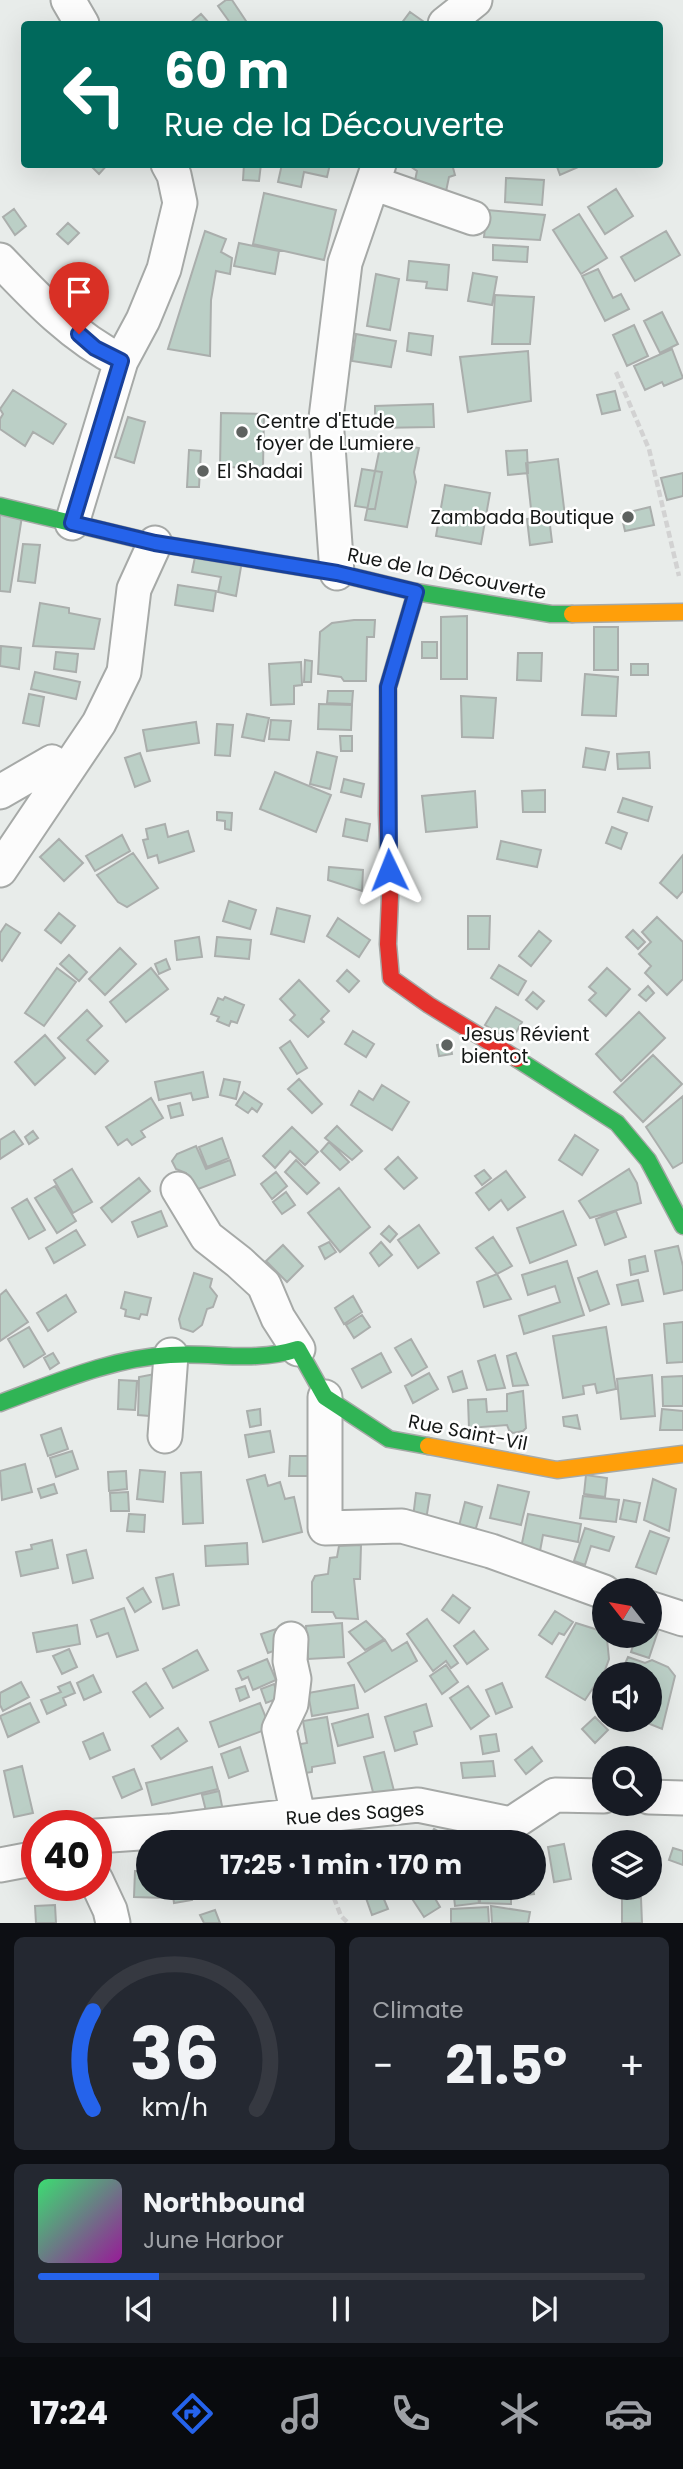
<!DOCTYPE html>
<html lang="en">
<head>
<meta charset="utf-8">
<style>
  body { margin:0; font-family:Poppins,sans-serif; background:#242831; color:#f1f3f6; height:100vh; display:flex; flex-direction:column; font-size:26px; white-space:nowrap }
  * { box-sizing:border-box; margin:0 }
  p { font-size:23px; color:#9ea1a6 }
  .icon { flex:none; width:38px; height:38px; fill:none; stroke:currentColor; stroke-width:2; stroke-linecap:round; stroke-linejoin:round }
  .map { position:relative; height:1923px; overflow:hidden }
  .details { display:flex; flex-direction:column; gap:14px; padding:14px; background:#0d0f14; flex:1 }
  .details>* { flex:none }
  .guide { position:absolute; left:21px; top:21px; width:642px; height:147px; border-radius:7px; box-shadow:0 7px 28px #0002; background:#00695c; color:#fff; overflow:hidden }
  .needle { width:46px; rotate:301deg }
  .controls { position:absolute; left:592px; top:1578px; display:grid; gap:14px }
  .controls a { display:grid; place-items:center; width:70px; height:70px; border-radius:50%; background:#171b24; box-shadow:0 7px 28px #0002; font-size:35px }
  .speed { position:absolute; left:21px; top:1810px; display:flex; gap:14px; font-size:35px; font-weight:700; text-align:center }
  .speed>* { display:grid; place-content:center; width:91px; height:91px; border-radius:50%; background:#171b24; box-shadow:0 7px 28px #0002; line-height:1 }
  .speed .limit { border:10px solid #d22; background:#fff; color:#111 }
  .pin { position:absolute; display:grid; place-items:center; width:60px; height:60px; color:#fff; margin:-72px -30px; border-radius:50% 50% 50% 0; rotate:-45deg; box-shadow:0 0 7px #0007 }
  .pin .icon { rotate:45deg }
  .me { position:absolute; width:77px; margin:-38px; rotate:358deg; stroke-linejoin:round; filter:drop-shadow(0 0 5px #0008) }
  .turn { display:flex; align-items:center; gap:24px; height:147px; padding:0 28px; font-size:32px }
  .turn .icon { width:91px; height:91px; stroke-width:2.5 }
  .turn b { display:block; font-size:49px; line-height:60px }
  .big { font-size:52px; font-weight:700; line-height:1.1 }
  .details .widget { flex:1; display:flex; flex-direction:column; justify-content:center; gap:10px; min-width:0; padding:0 24px; border-radius:10px; background:#242831 }
  .details .dial { align-items:center; gap:0 }
  .dial svg { height:182px; overflow:visible; fill:none; stroke:#363941; stroke-width:7; stroke-linecap:round; text-anchor:middle }
  .dial text { fill:#f1f3f6; stroke:none }
  .song { display:flex; align-items:center; gap:21px }
  .cover { width:84px; height:84px; border-radius:10px; background:linear-gradient(135deg,hsl(140 70% 55%),hsl(300 70% 35%)) }
  .played { height:7px; border-radius:4px; background:linear-gradient(90deg,#2563eb 20%,#363941 20%) }
  .keys { display:flex; justify-content:space-around; direction:ltr }
  .heat { display:flex; justify-content:space-between; align-items:center; font-size:38px; direction:ltr }
  .details .tiles { flex:1; display:grid; gap:14px; grid-template-columns:1fr 1fr }
  .widget:last-child { grid-column:span 2 }
  .trip { position:absolute; left:136px; top:1830px; width:410px; height:70px; border-radius:35px; background:#171b24; box-shadow:0 7px 28px #0002; font-weight:700; line-height:70px; text-align:center }
  .tabs { display:flex; height:112px; justify-content:space-around; align-items:center; background:#090b0e; color:#9ea1a6 }
  .tabs .icon { width:49px; height:49px }
  .tabs .selected { color:#2563eb }
  .tabs b { font-size:32px; color:#f1f3f6 }
  .map>svg:first-child { display:block }
  .building { fill:#bbcfc6; stroke:#aaaeac; stroke-width:2 }
  .lines { fill:none; stroke-linecap:round; stroke-linejoin:round }
  .street-casing { stroke:#a6a9a7; stroke-width:37 }
  .fast-casing { stroke:#a6a9a7; stroke-width:19 }
  .slow-casing { stroke:#a6a9a7; stroke-width:19 }
  .jam-casing { stroke:#a6a9a7; stroke-width:19 }
  .path { stroke:#d2d2d2; stroke-width:4.5; stroke-dasharray:7 3.5; stroke-linecap:butt }
  .street { stroke:#fcfcfc; stroke-width:33 }
  .fast { stroke:#30b455; stroke-width:16 }
  .slow { stroke:#ff9f0a; stroke-width:16 }
  .jam { stroke:#e5322d; stroke-width:16 }
  .route-casing { stroke:#184099; stroke-width:18 }
  .route { stroke:#2563eb; stroke-width:12 }
  .poi-dot { fill:#5e6260; stroke:#fff; stroke-width:2.5 }
  .labels { text-anchor:middle; stroke-width:5; stroke-linejoin:round; paint-order:stroke }
  .poi-label { font-size:19px; fill:#141716; stroke:#fff; text-anchor:start }
  .street-label { font-size:19px; fill:#141716; stroke:#fff }
</style>
</head>
<body>
<div class="map">
<svg width="683" height="1923" viewBox="0 0 683 1923">
  <rect width="100%" height="100%" fill="#e8ecea"/>
  <path class="building" d="M226 0H232L248 24H231L218 6Z
    M410 12 427 24H401Z
    M201 14 210 24H189Z
    M89 164H108L99 174Z
    M244 164H261L259 181 243 180Z
    M282 164H330L327 177 304 172 301 187 278 182Z
    M407 164H452L455 175 449 177 444 201 412 195 417 171Z
    M556 164H585L560 175Z
    M506 178 544 180 542 205 505 202Z
    M616 189 633 216 605 234 588 207Z
    M264 193 336 210 324 260 253 244Z
    M14 209 26 226 15 235 3 217Z
    M487 210 545 215 540 240 484 237Z
    M579 214 607 258 581 274 553 230Z
    M68 223 79 233 68 244 57 234Z
    M205 231 226 239 221 252 232 258 230 274 216 271 211 300 210 356 168 349Z
    M666 231 680 255 635 281 621 257Z
    M239 243 279 251 275 274 234 266Z
    M493 245 528 247 527 262 493 260Z
    M409 261 449 265 447 290 426 288 427 282 407 280Z
    M598 269 613 298 621 294 629 309 605 321 582 276Z
    M473 273 497 277 492 305 468 301Z
    M376 274 399 279 390 330 367 326Z
    M495 295 534 297 530 344H492Z
    M662 312 678 344 660 353 644 321Z
    M634 325 648 356 627 366 613 335Z
    M409 333 433 336 431 355 407 351Z
    M356 334 396 341 391 367 352 361Z
    M672 349 683 378 664 386 662 382 645 390 634 366Z
    M528 351 531 401 468 412 460 357Z
    M13 390 66 424 53 444 33 432 25 446 0 429V419L3 414 0 409Z
    M615 391 620 410 602 414 597 395Z
    M433 404 434 427 375 428V406Z
    M221 413 264 414 263 468 220 467Z
    M128 417 145 422 134 463 115 457Z
    M381 442 419 448 414 472 416 482 407 527 365 520Z
    M189 450 201 451 199 487H187Z
    M527 450 528 473 508 475 506 451Z
    M558 459 565 516 549 517 552 542 530 545 527 519 532 518 526 463Z
    M362 469 382 472 375 509 355 506Z
    M683 473V496L667 500 661 478Z
    M445 485 490 493 481 544 436 536Z
    M0 507 23 510 10 592 0 591Z
    M650 507 654 525 625 531 621 514Z
    M23 544 40 545 35 583 18 581Z
    M196 552 242 561 236 596 218 592 221 577 192 572Z
    M178 585 216 591 213 611 175 605Z
    M40 603 69 608V613L100 619 94 649 33 646Z
    M467 616V679H441V617Z
    M354 620H375L374 637H367L366 681H344L341 677 318 674 320 632 332 623Z
    M594 627H618V670H594Z
    M422 642H437V658H422Z
    M1 646 21 648 19 669 0 666Z
    M56 652 78 654 76 672 54 669Z
    M518 653H542L541 681 517 680Z
    M305 660 312 661 311 682H304Z
    M301 662 302 685 294 686V704L271 705 269 664Z
    M631 664H648V675H631Z
    M35 672 80 682 76 699 31 689Z
    M585 674 618 677 616 716 582 715Z
    M328 691H353L352 704 327 703Z
    M29 694 44 697 39 726 23 723Z
    M461 696 496 698 493 738 462 737Z
    M319 704 352 705 351 730 318 729Z
    M247 714 269 718 264 741 242 737Z
    M271 720 291 721 289 740 269 739Z
    M196 722 199 743 147 751 143 730Z
    M217 724 233 725 230 756 215 755Z
    M340 736H352V751H341Z
    M586 748 609 752 605 770 583 767Z
    M317 752 337 757 330 789 310 784Z
    M649 752 650 768 618 769 617 754Z
    M140 753 150 781 135 787 125 758Z
    M275 772 331 795 316 832 260 809Z
    M344 779 364 784 361 797 341 792Z
    M545 790V812H523L522 791Z
    M475 791 477 827 426 832 422 796Z
    M623 798 652 807 648 821 618 812Z
    M217 812 232 813 231 830 225 829V821L217 820Z
    M346 819 370 824 367 841 343 836Z
    M165 824 168 837 188 831 194 851 159 863 157 855 148 858 143 840 148 839 146 829Z
    M612 827 627 833 621 849 606 843Z
    M122 835 130 851 95 871 86 856Z
    M59 839 83 863 64 881 40 857Z
    M501 841 541 850 537 867 497 859Z
    M133 853 158 888 127 907 118 902 97 875Z
    M683 855V891L677 898 660 883Z
    M329 867 363 870 362 891 328 880Z
    M229 901 256 910 250 929 223 921Z
    M277 908 310 916 304 942 271 934Z
    M59 913 75 926 61 943 45 930Z
    M468 916H490L489 949H468Z
    M657 917 683 942V979L667 995 645 973 651 966 639 954 651 942 642 932Z
    M338 918 370 940 359 957 327 936Z
    M6 924 20 933 2 961 0 959V933Z
    M633 930 645 942 638 949 626 937Z
    M539 931 551 941 531 966 519 956Z
    M199 937 202 957 177 960 175 941Z
    M217 937 251 940 249 959 215 956Z
    M120 948 136 964 105 995 89 979Z
    M69 955 87 972 79 981 60 964Z
    M166 959 170 969 159 974 155 964Z
    M499 965 526 981 518 995 491 978Z
    M57 968 76 982 44 1026 25 1013Z
    M151 968 168 989 126 1022 110 1002Z
    M607 968 630 989 606 1016 589 1000 596 993 589 987Z
    M347 970 359 981 349 992 337 981Z
    M299 980 329 1011 321 1019 324 1022 308 1037 290 1020 295 1015 280 999Z
    M648 986 654 993 646 1001 639 995Z
    M533 992 544 1001 537 1009 526 1000Z
    M225 997 244 1005 237 1023 231 1021 229 1026 217 1021 219 1017 211 1014 218 998 223 1000Z
    M496 1007 522 1022 511 1041 485 1025Z
    M87 1010 102 1026 87 1040 108 1061 95 1074 58 1038Z
    M639 1012 665 1038 621 1081 596 1054Z
    M353 1031 374 1044 366 1057 345 1044Z
    M45 1035 65 1058 35 1085 15 1062Z
    M290 1041 307 1068 297 1074 280 1048Z
    M450 1043 452 1054 439 1056 437 1045Z
    M653 1055 682 1084 643 1122 614 1092Z
    M203 1072 208 1097 193 1100 191 1093 159 1100 155 1082Z
    M224 1079 240 1082 236 1099 220 1095Z
    M299 1079 322 1104 312 1113 288 1089Z
    M382 1085 409 1102 392 1130 351 1105 359 1091 373 1100Z
    M244 1092 262 1104 257 1112 252 1108 248 1113 236 1105Z
    M683 1096V1162L673 1168 646 1127Z
    M151 1098 163 1118 141 1131 145 1137 132 1145 127 1139 118 1145 106 1127Z
    M180 1103 183 1115 171 1118 168 1106Z
    M337 1126 362 1151 352 1160 325 1138Z
    M292 1127 318 1152 305 1165 290 1151 275 1168 263 1156Z
    M14 1131 23 1144 0 1159V1140Z
    M33 1131 38 1138 29 1144 25 1137Z
    M575 1135 598 1150 582 1175 559 1160Z
    M222 1138 229 1158 207 1167 199 1147Z
    M329 1142 349 1162 340 1170 321 1151Z
    M196 1146 206 1169 230 1160 235 1175 193 1191 186 1173 176 1169 172 1161 177 1154Z
    M398 1157 417 1178 404 1189 385 1169Z
    M296 1160 319 1183 307 1194 285 1172Z
    M72 1169 92 1202 73 1213 54 1180Z
    M629 1169 637 1183 641 1203 590 1218 579 1201Z
    M484 1170 491 1178 482 1185 475 1176Z
    M506 1171 525 1197 508 1210 501 1200 489 1210 476 1193Z
    M276 1172 287 1186 272 1199 261 1184Z
    M139 1178 150 1191 112 1222 101 1208Z
    M55 1186 76 1221 57 1233 35 1198Z
    M339 1188 370 1227 340 1252 308 1213Z
    M286 1192 295 1205 282 1214 273 1202Z
    M27 1199 45 1230 29 1239 12 1208Z
    M161 1211 167 1226 138 1237 132 1222Z
    M563 1211 576 1245 530 1263 517 1228Z
    M616 1211 626 1237 605 1245 596 1219Z
    M419 1225 439 1253 418 1268 398 1240Z
    M389 1226 397 1234 390 1242 381 1234Z
    M76 1230 85 1245 54 1263 46 1248Z
    M493 1237 512 1266 497 1274 476 1248Z
    M329 1242 336 1252 325 1259 319 1247Z
    M381 1242 392 1255 379 1266 370 1253Z
    M283 1245 303 1266 287 1282 266 1261Z
    M678 1246 683 1266V1290L664 1294 655 1251Z
    M645 1256 648 1271 631 1275 629 1260Z
    M567 1261 584 1315 524 1334 519 1316 560 1302 555 1286 528 1295 522 1275Z
    M597 1271 609 1304 590 1311 578 1278Z
    M194 1273 212 1279 210 1287 217 1296 213 1307 207 1309 202 1325 193 1332 181 1328 179 1319Z
    M497 1274 511 1299 484 1307 477 1282Z
    M638 1280 643 1301 622 1305 617 1285Z
    M6 1290 28 1322 0 1341V1295Z
    M125 1292 151 1298 147 1315 141 1314 139 1319 125 1316 126 1310 121 1308Z
    M66 1295 76 1312 48 1331 37 1313Z
    M353 1296 362 1312 344 1324 335 1308Z
    M362 1315 370 1327 354 1338 346 1325Z
    M683 1322V1362L667 1363 664 1324Z
    M29 1327 45 1354 24 1367 8 1339Z
    M606 1327 616 1389 597 1393 595 1384 583 1386 584 1394 563 1398 553 1336Z
    M411 1339 427 1367 412 1376 395 1348Z
    M53 1353 59 1363 50 1369 44 1358Z
    M381 1353 391 1372 362 1388 352 1369Z
    M516 1353 528 1385 513 1386 507 1356Z
    M495 1355 505 1388 487 1390 478 1361Z
    M462 1371 467 1388 453 1392 448 1377Z
    M429 1373 438 1389 413 1403 405 1386Z
    M155 1374 161 1417 138 1415 139 1377Z
    M652 1375 655 1416 621 1419 617 1379Z
    M683 1376V1406H663L662 1377Z
    M119 1380 137 1381 135 1410 118 1409Z
    M523 1391 526 1428 523 1431 513 1433 509 1430 507 1425 469 1428 468 1400 486 1399 487 1412 507 1411V1394Z
    M260 1409 261 1425 250 1427 247 1411Z
    M662 1409 683 1411V1430H660Z
    M577 1415 580 1429 564 1426 563 1417Z
    M61 1428 68 1449 48 1456 41 1435Z
    M270 1431 274 1452 249 1457 245 1435Z
    M72 1451 78 1469 56 1477 50 1458Z
    M290 1456H312V1476H289Z
    M25 1464 32 1492 2 1500 0 1471Z
    M140 1470 165 1472 163 1502 137 1499Z
    M126 1471 127 1489 109 1491 108 1472Z
    M201 1472 203 1523 183 1524 181 1473Z
    M265 1475 268 1486 280 1482 285 1499 294 1497 302 1532 263 1542 247 1480Z
    M586 1475 607 1478 605 1497 584 1494Z
    M653 1479 676 1489 669 1531 644 1520Z
    M54 1484 57 1493 41 1498 38 1489Z
    M498 1485 529 1492 521 1525 490 1518Z
    M128 1492 129 1511H111L110 1493Z
    M416 1493 430 1495 426 1520 413 1518Z
    M583 1496 619 1500 616 1522 580 1518Z
    M624 1500 640 1503 636 1522 620 1519Z
    M465 1502 482 1507 474 1535 458 1530Z
    M129 1514 145 1515 144 1532 127 1531Z
    M528 1514 581 1524 578 1542 543 1535 540 1551 521 1548Z
    M585 1528 614 1537 609 1551 591 1546 585 1565 574 1561Z
    M650 1531 669 1538 656 1574 636 1567Z
    M52 1540 58 1568 21 1576 16 1552 32 1549 31 1545Z
    M247 1543 248 1564 206 1566 205 1546Z
    M361 1545 360 1579H354L358 1619 336 1618 333 1612H312V1582L315 1576 328 1574 330 1558 337 1557 339 1546Z
    M86 1550 93 1578 73 1583 67 1555Z
    M173 1574 179 1605 163 1609 156 1578Z
    M143 1588 151 1602 135 1612 127 1598Z
    M453 1595 470 1608 459 1623 442 1610Z
    M124 1608 138 1650 117 1657 108 1633 97 1637 91 1620Z
    M555 1611 573 1622 564 1635 559 1633 552 1644 539 1635Z
    M427 1619 458 1663 451 1668 446 1661 433 1671 407 1634Z
    M366 1621 384 1639 365 1650 349 1632Z
    M342 1623 344 1657 308 1659 306 1626Z
    M576 1623 598 1630 607 1639 609 1659 605 1670 585 1700 546 1677Z
    M77 1625 80 1644 37 1652 33 1633Z
    M279 1628 285 1647 268 1653 261 1634Z
    M649 1629 658 1631 649 1658 631 1652 636 1636H649Z
    M474 1631 488 1649 467 1664 454 1646Z
    M385 1640 392 1651 407 1642 417 1661 365 1692 348 1663Z
    M69 1649 77 1667 62 1674 53 1656Z
    M197 1650 208 1670 173 1688 163 1669Z
    M628 1657 645 1663 652 1660 668 1667 675 1676 662 1729 640 1720H649V1675H620Z
    M267 1659 276 1680 253 1690 248 1677 242 1680 238 1671Z
    M446 1665 458 1682 442 1694 430 1676Z
    M93 1675 101 1692 84 1700 77 1683Z
    M21 1682 29 1697 3 1711 0 1705V1693Z
    M70 1682 75 1693 63 1698 66 1705 47 1714 41 1700 61 1692 58 1687Z
    M146 1683 163 1708 150 1717 133 1692Z
    M502 1683 512 1707 496 1714 486 1690Z
    M274 1684 279 1698 266 1703 261 1689Z
    M354 1685 358 1708 312 1716 308 1693Z
    M245 1686 249 1697 240 1701 236 1689Z
    M468 1686 489 1716 471 1729 450 1698Z
    M30 1703 39 1722 8 1737 0 1716Z
    M260 1703 270 1728 219 1747 210 1722Z
    M426 1704 432 1726 414 1732 417 1744 395 1751 385 1717Z
    M368 1714 373 1737 338 1746 332 1724Z
    M327 1717 335 1763 312 1767V1772L299 1774 294 1745 307 1743 303 1721Z
    M595 1717 608 1730 595 1743 582 1729Z
    M178 1728 187 1741 161 1759 152 1746Z
    M103 1733 110 1750 90 1759 83 1742Z
    M496 1734 499 1751 483 1754 480 1736Z
    M240 1747 248 1771 229 1778 221 1754Z
    M532 1747 542 1761 526 1774 515 1760Z
    M384 1752 394 1791 374 1796 364 1757Z
    M493 1761 495 1776 463 1778 461 1763Z
    M22 1766 33 1813 14 1817 4 1771Z
    M212 1767 218 1789 152 1805 146 1783Z
    M134 1769 142 1789 122 1798 113 1777Z
    M219 1791 223 1811 207 1815 202 1795Z
    M434 1829 445 1835 440 1843H431L427 1840Z
    M564 1844 571 1879 554 1882 548 1847Z
    M673 1848 683 1851V1865L669 1860Z
    M135 1871H149V1888H167L166 1898 134 1897Z
    M172 1888H190L192 1900 174 1903Z
    M204 1888H227V1897H204Z
    M261 1888H296L297 1892 261 1895Z
    M405 1888H429L440 1907 424 1917Z
    M453 1888H477L479 1903 455 1906Z
    M480 1888H511V1904L480 1903Z
    M515 1888H533L534 1894 515 1896Z
    M381 1892 388 1909 372 1915 366 1898Z
    M622 1898H641L642 1923H622Z
    M55 1905 56 1923H36L35 1906Z
    M491 1906 530 1912 528 1923H492Z
    M488 1907 489 1923H451V1909Z
    M215 1910 220 1923H204L200 1915Z"/>
  <g class="lines">
    <g class="street-casing">
      <path id="street" d="M68 0 82 24
        M445 24 475 0
        M373 183 473 218
        M0 260C36 298 74 338 121 361
        M72 523 121 361 143 320 164 269 180 203 174 175 168 164
        M337 573 326 418 345 263 379 164
        M0 792 52 762 66 770
        M0 870 99 723 124 672 134 589 155 543
        M178 1189 207 1237 239 1262 264 1285 278 1318 298 1349
        M325 1397V1528L402 1526 491 1551 604 1592
        M165 1436 171 1355
        M649 1608 683 1619
        M291 1639 290 1661 294 1679 291 1704 279 1729 298 1815
        M649 1797 683 1798
        M96 1836 169 1831 298 1815 307 1817 418 1805 511 1824 555 1795 604 1796
        M0 1865 37 1858
        M96 1880 110 1910 113 1923"/>
    </g>
    <g class="fast-casing">
      <path id="fast" d="M0 506 155 543 337 573 416 592 551 614H572
        M517 1059 617 1123 648 1160 683 1226
        M0 1403C55 1383 111 1358 170 1355 215 1352 253 1363 298 1349L325 1397 389 1439 428 1446"/>
    </g>
    <g class="slow-casing">
      <path id="slow" d="M572 614 683 612
        M428 1446 557 1470 683 1454"/>
    </g>
    <g class="jam-casing">
      <path id="jam" d="M416 592 388 687 387 814 390 897 388 944 391 978 429 1005 517 1059"/>
    </g>
    <path class="path" d="M616 372 649 449 679 576
      M330 1888 341 1916 348 1923"/>
    <use href="#street" class="street"/>
    <use href="#fast" class="fast"/>
    <use href="#slow" class="slow"/>
    <use href="#jam" class="jam"/>
  </g>
  <g class="lines">
    <g class="route-casing">
      <path id="route" d="M79 334 95 348 121 361 72 523 155 543 337 573 416 592 388 687 389 870"/>
    </g>
    <use href="#route" class="route"/>
  </g>
  <g class="poi-dot">
    <circle cx="242" cy="432" r="7"/>
    <circle cx="203" cy="471" r="7"/>
    <circle cx="628" cy="517" r="7"/>
    <circle cx="447" cy="1045" r="7"/>
  </g>
  <g class="labels">
    <g class="poi-label">
      <text x="256" y="428">Centre d'Etude<tspan x="256" dy="22">foyer de Lumiere</tspan></text>
      <text x="217" y="478">El Shadai</text>
      <text x="614" y="524" text-anchor="end">Zambada Boutique</text>
      <text x="461" y="1041">Jesus Révient<tspan x="461" dy="22">bientot</tspan></text>
    </g>
    <g class="street-label">
      <text transform="translate(447 573) rotate(11)" y="7">Rue de la Découverte</text>
      <text transform="translate(468 1432) rotate(11)" y="7">Rue Saint-Vil</text>
      <text transform="translate(355 1813) rotate(-4)" y="7">Rue des Sages</text>
    </g>
  </g>
</svg>
<div class="controls">
<a><svg class="needle" viewBox="-14 -14 28 28"><path d="M0-13l5 13h-10z" fill="#e53935"/><path d="M0 13l5-13h-10z" fill="#9ea1a6"/></svg></a>
<a><svg class="icon" aria-label="sound" viewBox="0 0 24 24"><path d="M4 9h4l5-4v14l-5-4H4zM17 9q2 3 0 6"/></svg></a>
<a><svg class="icon" aria-label="search" viewBox="0 0 24 24"><circle cx="10" cy="10" r="6"/><path d="M15 15l6 6"/></svg></a>
<a><svg class="icon" aria-label="layers" viewBox="0 0 24 24"><path d="M12 4l9 5-9 5-9-5zM3 14l9 5 9-5"/></svg></a>
</div>
<div class="speed"><div class="limit">40</div></div>
<div class="pin" style="left:79px;top:334px;background:#d93025"><svg class="icon" aria-label="arrive" viewBox="0 0 24 24"><path d="M6 21V4h12l-3 4 3 4H6"/></svg></div>
<svg class="me" style="left:389px;top:870px" viewBox="-20 -20 40 40"><path d="M0-17L14 15 0 8-14 15z" fill="#2563eb" stroke="#fff" stroke-width="4"/></svg>
<div class="trip">17:25 · 1 min · 170 m</div>
<div class="guide">
<div class="turn"><svg class="icon" aria-label="left" viewBox="0 0 24 24"><path d="M17 20v-9H6M10 6l-5 5 5 5"/></svg><div><b>60 m</b>Rue de la Découverte</div></div>
</div>
</div>
<section class="details">
<div class="tiles">
<div class="widget dial"><svg viewBox="0 0 100 80">
<path d="M14 69A42 42 0 1 1 86 69"/>
<path d="M14 69A42 42 0 0 1 14 26" stroke="#2563eb"/>
<text x="50" y="56" font-size="32" font-weight="700">36</text>
<text x="50" y="72" font-size="11">km/h</text>
</svg></div>
<div class="widget"><p>Climate</p>
<div class="heat"><a>−</a><b class="big">21.5°</b><a>+</a></div>
</div>
<div class="widget">
<div class="song"><i class="cover"></i><div><b>Northbound</b><p>June Harbor</p></div></div>
<div class="played"></div>
<div class="keys"><svg class="icon" aria-label="previous" viewBox="0 0 24 24"><path d="M18 5L8 12l10 7zM5 5v14"/></svg><svg class="icon" aria-label="pause" viewBox="0 0 24 24"><path d="M8 5v14M16 5v14"/></svg><svg class="icon" aria-label="next" viewBox="0 0 24 24"><path d="M6 5l10 7-10 7zM19 5v14"/></svg></div>
</div>
</div>
</section>
<nav class="tabs">
<b>17:24</b>
<svg class="icon selected" aria-label="directions" viewBox="0 0 24 24"><path d="M12 3l9 9-9 9-9-9zM9 14v-3h6M13 9l2 2-2 2"/></svg>
<svg class="icon" aria-label="music" viewBox="0 0 24 24"><path d="M9 18V5l10-2v13"/><circle cx="6" cy="18" r="3"/><circle cx="16" cy="16" r="3"/></svg>
<svg class="icon" aria-label="phone" viewBox="0 0 24 24"><path d="M5 4h4l2 5-3 2q2 4 5 5l2-3 5 2v4C11 20 4 13 5 4z"/></svg>
<svg class="icon" aria-label="climate" viewBox="0 0 24 24"><path d="M12 3v18M4 7l16 10M4 17L20 7"/></svg>
<svg class="icon" aria-label="car" viewBox="0 0 24 24"><path d="M5 17H2v-5l4-1 3-4h7l3 4 3 1v5h-3M9 17h6M6 11h13"/><circle cx="7" cy="17" r="2"/><circle cx="17" cy="17" r="2"/></svg>
</nav>
</body>
</html>
